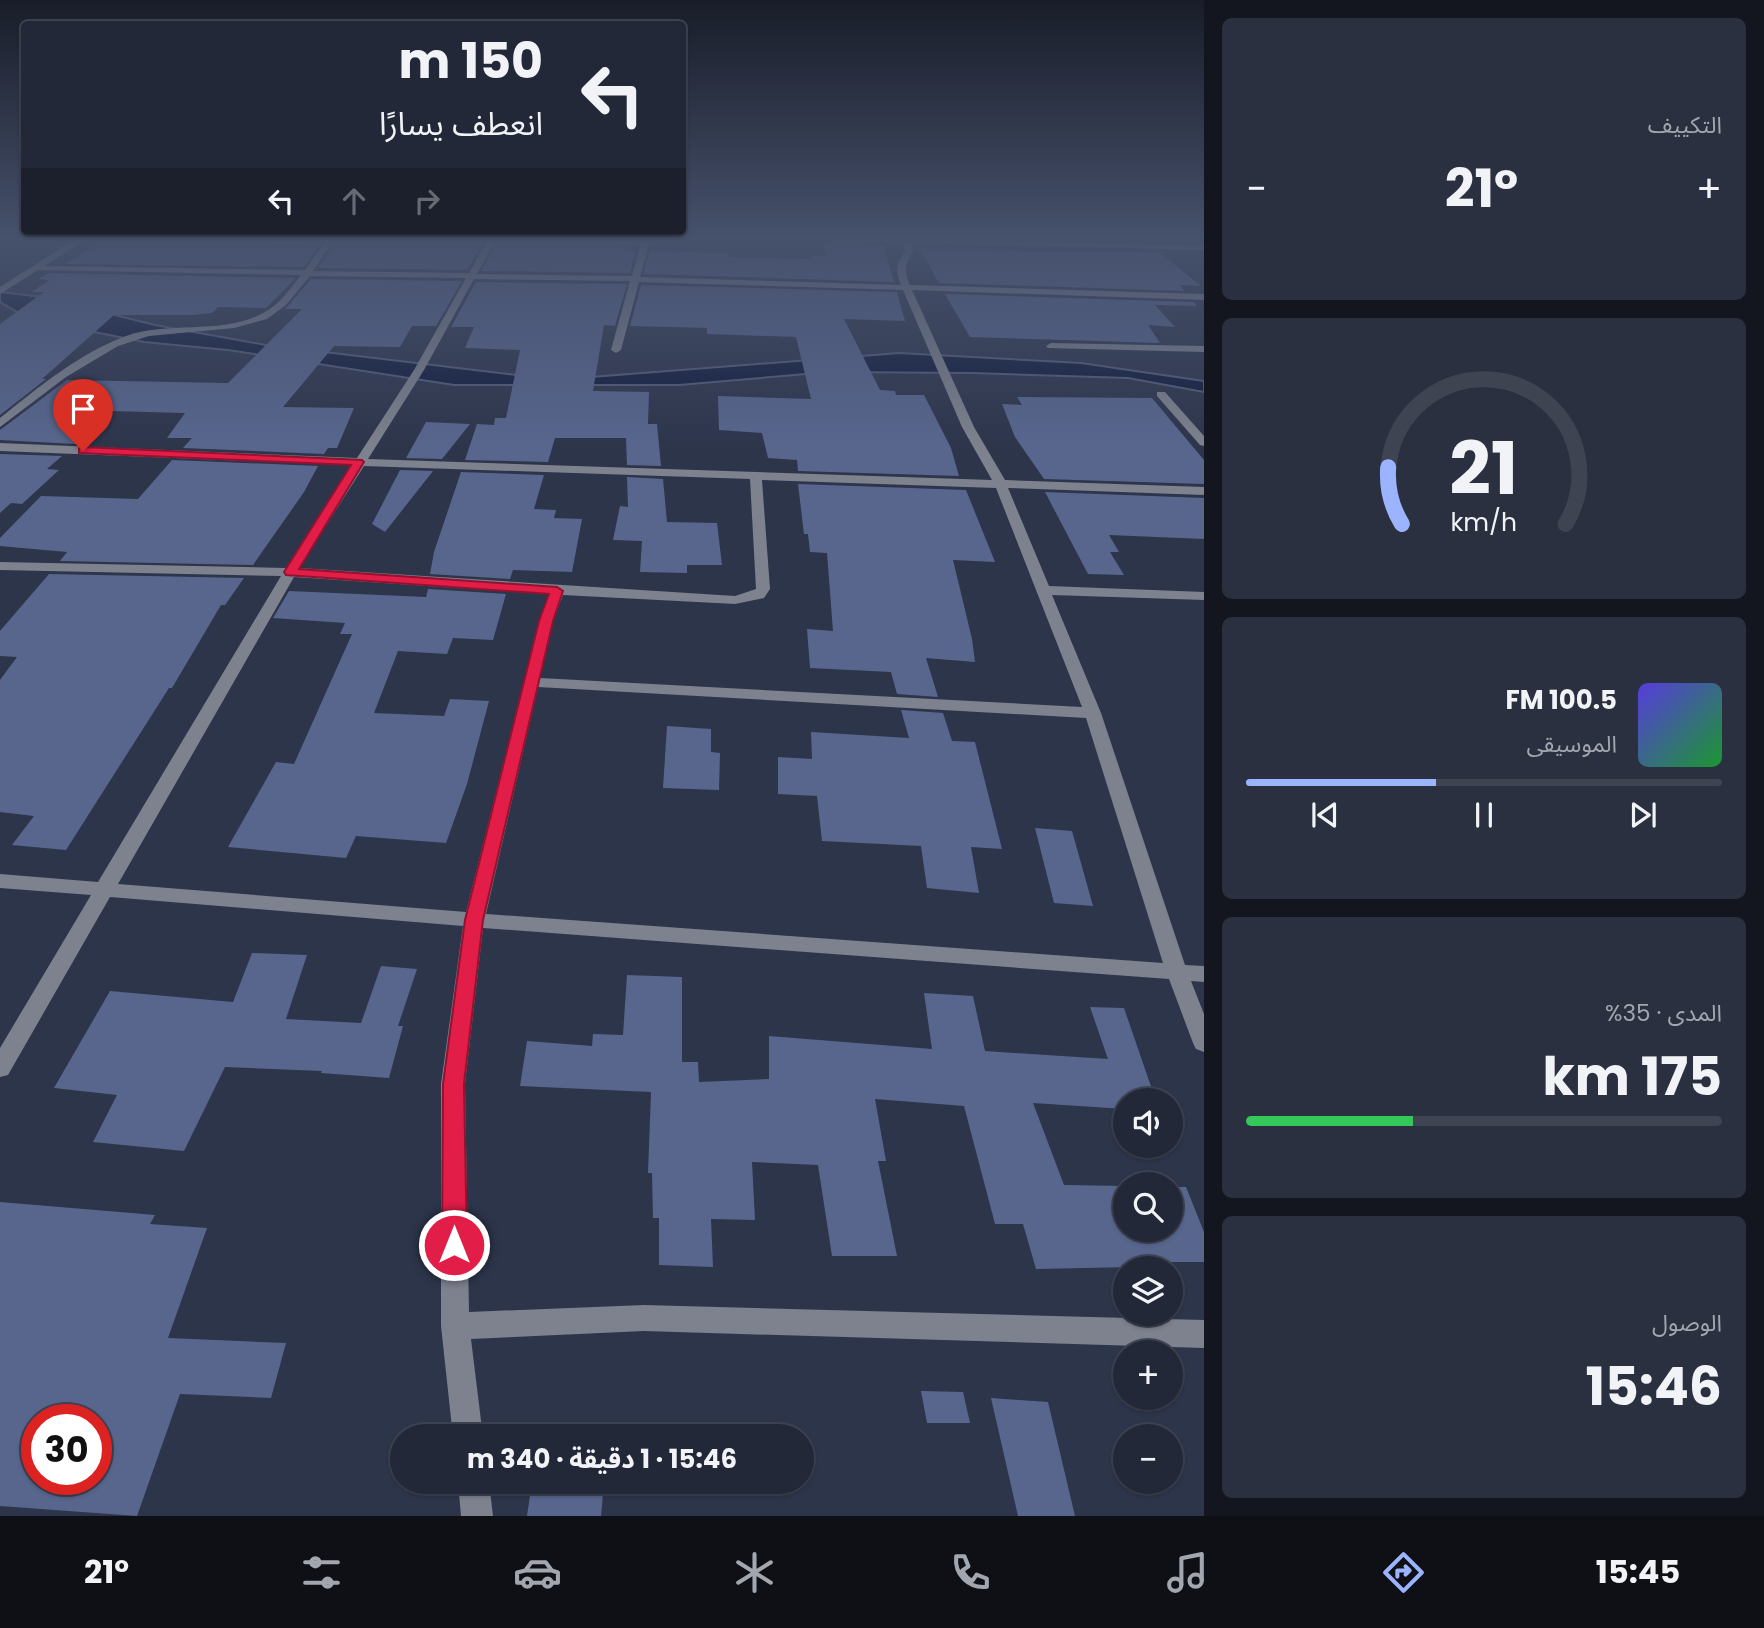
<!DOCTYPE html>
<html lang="ar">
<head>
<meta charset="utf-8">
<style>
  body { margin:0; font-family:Poppins,"Noto Sans Arabic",sans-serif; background:#2a3040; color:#f1f3f6; direction:rtl; height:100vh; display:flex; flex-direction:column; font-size:26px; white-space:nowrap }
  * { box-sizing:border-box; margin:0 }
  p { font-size:23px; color:#a2a6ae }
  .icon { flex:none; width:38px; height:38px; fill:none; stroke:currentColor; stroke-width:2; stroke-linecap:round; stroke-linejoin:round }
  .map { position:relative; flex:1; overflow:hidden; direction:ltr }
  .details { display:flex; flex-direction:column; gap:18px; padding:18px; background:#13161f; width:560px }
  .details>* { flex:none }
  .top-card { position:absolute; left:21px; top:21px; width:665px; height:214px; border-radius:7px; box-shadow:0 2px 5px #0004,0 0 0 2px #3f4453; direction:rtl; background:#222838; color:#f1f3f6; overflow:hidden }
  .tools { position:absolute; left:1113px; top:1088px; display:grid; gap:14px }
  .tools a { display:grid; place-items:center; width:70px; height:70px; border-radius:50%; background:#222838; box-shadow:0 2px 5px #0004,0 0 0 2px #3f4453; font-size:35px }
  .speed { position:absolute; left:21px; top:1404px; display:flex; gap:14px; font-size:35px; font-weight:700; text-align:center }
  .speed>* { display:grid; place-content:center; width:91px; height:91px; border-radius:50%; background:#222838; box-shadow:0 2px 5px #0004,0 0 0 2px #3f4453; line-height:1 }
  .speed .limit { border:10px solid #d22; background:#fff; color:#111 }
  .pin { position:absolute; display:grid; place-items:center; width:60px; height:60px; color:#fff; margin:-72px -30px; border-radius:50% 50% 50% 0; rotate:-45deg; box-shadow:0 0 7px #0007 }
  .pin .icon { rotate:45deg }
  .me { position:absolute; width:77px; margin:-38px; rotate:0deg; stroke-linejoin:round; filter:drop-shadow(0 0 5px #0008) }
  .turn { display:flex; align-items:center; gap:24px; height:147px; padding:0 28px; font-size:32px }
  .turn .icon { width:91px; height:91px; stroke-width:2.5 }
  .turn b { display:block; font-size:49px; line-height:60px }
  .lanes { display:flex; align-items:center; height:66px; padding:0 28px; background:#0003; justify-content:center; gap:35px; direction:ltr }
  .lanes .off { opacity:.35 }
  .big { font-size:52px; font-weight:700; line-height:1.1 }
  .details .card { flex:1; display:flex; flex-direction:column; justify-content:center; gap:10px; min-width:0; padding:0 24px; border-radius:10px; background:#2a3040 }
  .details .dial { align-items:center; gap:0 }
  .dial svg { height:182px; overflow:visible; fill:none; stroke:#3f4453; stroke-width:7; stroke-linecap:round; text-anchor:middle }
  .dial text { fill:#f1f3f6; stroke:none }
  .song { display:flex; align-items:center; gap:21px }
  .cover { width:84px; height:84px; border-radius:10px; background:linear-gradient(135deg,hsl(250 70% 55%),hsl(130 70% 35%)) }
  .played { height:7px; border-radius:4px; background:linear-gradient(90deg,#9bb4fd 40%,#3f4453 40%) }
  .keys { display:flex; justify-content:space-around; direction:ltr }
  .heat { display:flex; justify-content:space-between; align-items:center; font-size:38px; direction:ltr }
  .charge { height:10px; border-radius:5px; background:linear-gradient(90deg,#34c759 35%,#3f4453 0) }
  .trip { position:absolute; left:390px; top:1424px; width:424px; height:70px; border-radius:35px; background:#222838; box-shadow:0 2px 5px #0004,0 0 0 2px #3f4453; font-weight:700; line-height:70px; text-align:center; direction:rtl }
  .dock { display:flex; height:112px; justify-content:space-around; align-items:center; background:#0e1016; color:#a2a6ae }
  .dock .icon { width:49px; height:49px }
  .dock .on { color:#9bb4fd }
  .dock b { font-size:32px; color:#f1f3f6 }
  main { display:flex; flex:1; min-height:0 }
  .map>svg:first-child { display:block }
  .water { fill:#111b3d; stroke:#545c77; stroke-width:2 }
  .building { fill:#58668e; fill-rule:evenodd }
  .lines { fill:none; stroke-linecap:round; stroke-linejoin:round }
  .minor { fill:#7e828e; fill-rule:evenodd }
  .route { fill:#e11d48; stroke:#92132f; stroke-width:2 }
</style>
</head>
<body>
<main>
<section class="details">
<div class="card"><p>التكييف</p>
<div class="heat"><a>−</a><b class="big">21°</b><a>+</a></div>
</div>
<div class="card dial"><svg viewBox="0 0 100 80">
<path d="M14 69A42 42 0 1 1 86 69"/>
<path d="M14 69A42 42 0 0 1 8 44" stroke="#9bb4fd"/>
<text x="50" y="56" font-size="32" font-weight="700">21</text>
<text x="50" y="72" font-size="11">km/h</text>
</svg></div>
<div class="card">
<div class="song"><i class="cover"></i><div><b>100.5 FM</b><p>الموسيقى</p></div></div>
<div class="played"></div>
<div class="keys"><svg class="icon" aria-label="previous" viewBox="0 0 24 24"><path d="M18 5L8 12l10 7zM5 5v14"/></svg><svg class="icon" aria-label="pause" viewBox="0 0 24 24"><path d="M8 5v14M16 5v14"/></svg><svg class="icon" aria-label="next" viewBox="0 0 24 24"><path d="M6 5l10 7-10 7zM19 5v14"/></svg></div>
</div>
<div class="card"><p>المدى · 35%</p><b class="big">175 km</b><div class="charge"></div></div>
<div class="card"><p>الوصول</p><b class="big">15:46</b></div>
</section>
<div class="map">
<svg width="1204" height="1516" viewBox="0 0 1204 1516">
  <rect width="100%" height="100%" fill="#2d354b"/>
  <path class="water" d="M0 292 42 297 155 325 266 345 517 375 591 377 899 353 1081 363 1204 381V392L1128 378 973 373 829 372 679 385H454L228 350 144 342 30 319 0 302Z"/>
  <path class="building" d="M111 236H194L301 242 306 236H325L304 267 65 264Z
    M339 236H458L486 237 467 270 318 268Z
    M500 237 633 241 630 251H636L630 273 481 271Z
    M822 243 883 245 894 282 643 274 650 251 728 253 727 257 811 259V256H827Z
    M919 248 1013 249 1021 252H1159L1201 286 1180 285 1184 291 939 283Z
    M49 273 296 278 266 308 218 307 212 313 193 315H114L42 379H46L0 415V324L44 292H32L49 280 38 279Z
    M311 279 462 281 436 326H412L400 347 334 346 283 407 354 408 337 448H328L324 454 183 448 192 438H167L185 413 110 411 75 444 0 440V430L67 380 228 383 302 309H285Z
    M476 282 627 284 615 326 604 325 593 391 649 392 648 424H657L661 466 627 465 626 438H555L548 462 465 460 477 424 494 425 495 418H506L520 350 465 348 474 327H451Z
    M641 285 897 292 905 321 844 319 880 390 895 391 896 395H924L951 448 959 476 798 471 797 460 768 458 762 433 719 430 718 396 811 399 796 337 707 334V328L630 326Z
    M945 294 1194 302 1197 306 1155 305 1175 327 1148 325 1160 343 970 337Z
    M1017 397 1152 398 1204 460V484L1044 479 1015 437 1002 404 1022 405Z
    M426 422 470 424 442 459 406 458Z
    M0 454 62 456 47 469 59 470 22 504 11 503 0 513Z
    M172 460 318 466 304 492 253 565 60 561 67 552 0 546V538L41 496 138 499Z
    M400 470 433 471 385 532 372 524Z
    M461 472 544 475 534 509 556 510 554 518 582 519 572 572 513 570 510 579 430 574 434 552Z
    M627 477 663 479 667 522 717 523 722 565H687V573L640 572 642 541 613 540 620 506 628 507Z
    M798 484 966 490 995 562 953 560 972 639 975 662 926 658 938 697 897 694 891 672 810 668 807 629 833 631 827 553 810 552 808 534H804Z
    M1045 492 1204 498V539L1109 535 1119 552H1110L1124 575 1088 574Z
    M49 574 244 578 225 605H221L172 688H169L66 850 12 845 34 816 0 812V680L17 657 0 656V631Z
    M428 589 506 594 493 640 453 638 447 654 398 651 374 713 444 716 450 699 489 701 467 784 446 843 356 836 346 858 228 847 276 762 294 764 352 634H340L345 623 273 618 289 591 426 597Z
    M901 710 943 713 952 741 975 742 1002 849 971 847 979 893 927 888 921 846 822 841 817 796 778 794V757L812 759 811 732 909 738Z
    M667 726 711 729V752L720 753 719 790 663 788Z
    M1035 828 1072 831 1093 906 1054 903Z
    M252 953 307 955 286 1019 361 1023 381 966 417 969 398 1026H403L389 1078 321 1073 322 1071 225 1067 184 1151 93 1142 117 1095 54 1088 110 991 233 1002Z
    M627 975 682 977V1062H698L699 1082 769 1079V1036L932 1049 924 993 973 996 985 1051 1108 1059 1090 1007 1124 1008 1156 1101H1125V1109L1033 1103 1064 1185 1125 1186V1230H1171V1187H1186L1204 1232V1262H1130L1132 1267 1036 1269 1023 1224H995L964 1106 875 1099 886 1161H878L897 1256H832L818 1165 752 1162 755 1220 711 1219 713 1267 659 1265V1218H653L652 1173H648L651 1092 520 1086 527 1041 592 1046 593 1034 623 1035Z
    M0 1202 155 1215 150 1224 207 1228 168 1338 286 1343 271 1398 180 1394 137 1516 0 1506ZM37 1419H96V1479H37Z
    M921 1391 963 1392 970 1423H927Z
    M991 1398 1048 1402 1075 1516H1018Z
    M532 1482H604L601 1516H527Z"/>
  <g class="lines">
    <path class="minor" d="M80 236H90L45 266 305 270 329 236H337L313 271 469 273 490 236H498L477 274 632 276 643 236H651L640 277 901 285C895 271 896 264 905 252L903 243 696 236H910V239L1204 246V250L911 243 913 252C904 264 904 271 910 285L1204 294V300L912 290 974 427 1005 480 1204 487V495L1008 488 1049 586 1204 592V600L1052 595 1101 713 1185 965 1204 966V982L1191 981 1204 1014V1052L1196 1049 1193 1043 1169 979 483 928 465 1084 469 1312 644 1305 1204 1320V1348L644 1331 471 1339 483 1437H453L441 1326V1084L463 926 110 897 8 1075 0 1077V1048L91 895 0 888V874L98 882 281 576 0 570V562L286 568 352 465 0 451V443L357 458 414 370 466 278 310 276 286 305 267 319 234 328 149 336 118 346 66 377 0 427V418C39 387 78 354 126 336 168 321 225 335 263 313 279 305 290 289 301 275L38 270 0 294V287ZM474 279 630 281 611 350 616 353 621 350 639 282 903 290 962 427 992 480 368 459 424 370ZM364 466 750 479 756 589 735 596 299 568ZM762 480 996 488 1082 707 540 678 553 621 563 595 735 604 764 598 770 589ZM294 577 549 594 539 621 466 912 118 884ZM538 687 1086 718 1163 963 486 914Z
      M1051 343 1204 346V352L1048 348 1046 346Z
      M1157 392H1165L1204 436V446L1200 445 1157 396Z
      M458 1482H489L493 1516H461Z"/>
  </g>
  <linearGradient id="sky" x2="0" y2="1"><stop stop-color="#191d29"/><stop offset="0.53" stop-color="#46516c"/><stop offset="1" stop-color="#46516c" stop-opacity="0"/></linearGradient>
  <rect width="1204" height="449" fill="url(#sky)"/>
  <path class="route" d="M83 447 362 460 364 462 299 569 557 587 563 591 553 621 483 920 464 1084 467 1245 463 1253 454 1256 446 1253 442 1245 443 1084 465 920 539 621 549 594 286 575 284 572 351 465 79 453V448Z"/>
</svg>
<div class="tools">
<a><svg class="icon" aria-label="sound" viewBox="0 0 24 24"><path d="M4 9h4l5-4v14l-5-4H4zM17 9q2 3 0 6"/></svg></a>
<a><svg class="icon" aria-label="search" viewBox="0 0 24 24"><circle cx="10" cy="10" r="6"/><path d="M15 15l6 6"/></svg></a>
<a><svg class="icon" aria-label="layers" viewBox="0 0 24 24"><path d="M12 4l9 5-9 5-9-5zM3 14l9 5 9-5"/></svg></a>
<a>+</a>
<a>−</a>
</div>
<div class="speed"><div class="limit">30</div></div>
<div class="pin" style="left:83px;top:451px;background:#d93025"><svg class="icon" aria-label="arrive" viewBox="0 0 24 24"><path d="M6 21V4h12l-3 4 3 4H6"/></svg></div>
<svg class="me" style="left:454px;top:1245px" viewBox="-20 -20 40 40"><circle r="17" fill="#e11d48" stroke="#fff" stroke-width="3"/><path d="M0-11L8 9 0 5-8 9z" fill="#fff"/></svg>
<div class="trip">15:46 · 1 دقيقة · 340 m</div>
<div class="top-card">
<div class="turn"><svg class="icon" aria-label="left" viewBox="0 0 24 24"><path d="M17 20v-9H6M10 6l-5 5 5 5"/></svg><div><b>150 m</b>انعطف يسارًا</div></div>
<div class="lanes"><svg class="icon" aria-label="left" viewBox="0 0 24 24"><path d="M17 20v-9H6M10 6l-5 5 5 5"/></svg><svg class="icon off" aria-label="ahead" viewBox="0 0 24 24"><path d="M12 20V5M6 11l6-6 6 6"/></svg><svg class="icon off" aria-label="right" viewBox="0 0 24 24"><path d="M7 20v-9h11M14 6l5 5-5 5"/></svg></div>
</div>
</div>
</main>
<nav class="dock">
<b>15:45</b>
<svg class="icon on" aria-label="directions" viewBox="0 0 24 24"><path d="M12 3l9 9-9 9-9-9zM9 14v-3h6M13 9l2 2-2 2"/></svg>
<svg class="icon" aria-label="music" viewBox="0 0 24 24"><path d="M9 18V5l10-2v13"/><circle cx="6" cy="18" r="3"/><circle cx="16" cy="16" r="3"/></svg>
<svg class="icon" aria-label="phone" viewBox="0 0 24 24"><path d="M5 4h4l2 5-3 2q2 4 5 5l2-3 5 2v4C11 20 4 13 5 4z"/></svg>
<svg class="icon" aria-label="climate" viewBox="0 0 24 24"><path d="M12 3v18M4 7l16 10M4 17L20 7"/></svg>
<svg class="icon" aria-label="car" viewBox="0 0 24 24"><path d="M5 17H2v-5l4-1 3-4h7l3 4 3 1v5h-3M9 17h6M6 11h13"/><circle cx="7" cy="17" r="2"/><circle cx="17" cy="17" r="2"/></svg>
<svg class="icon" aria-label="filters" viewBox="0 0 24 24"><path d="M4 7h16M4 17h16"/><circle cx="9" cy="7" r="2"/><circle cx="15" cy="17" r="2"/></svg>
<b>21°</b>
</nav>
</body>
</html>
